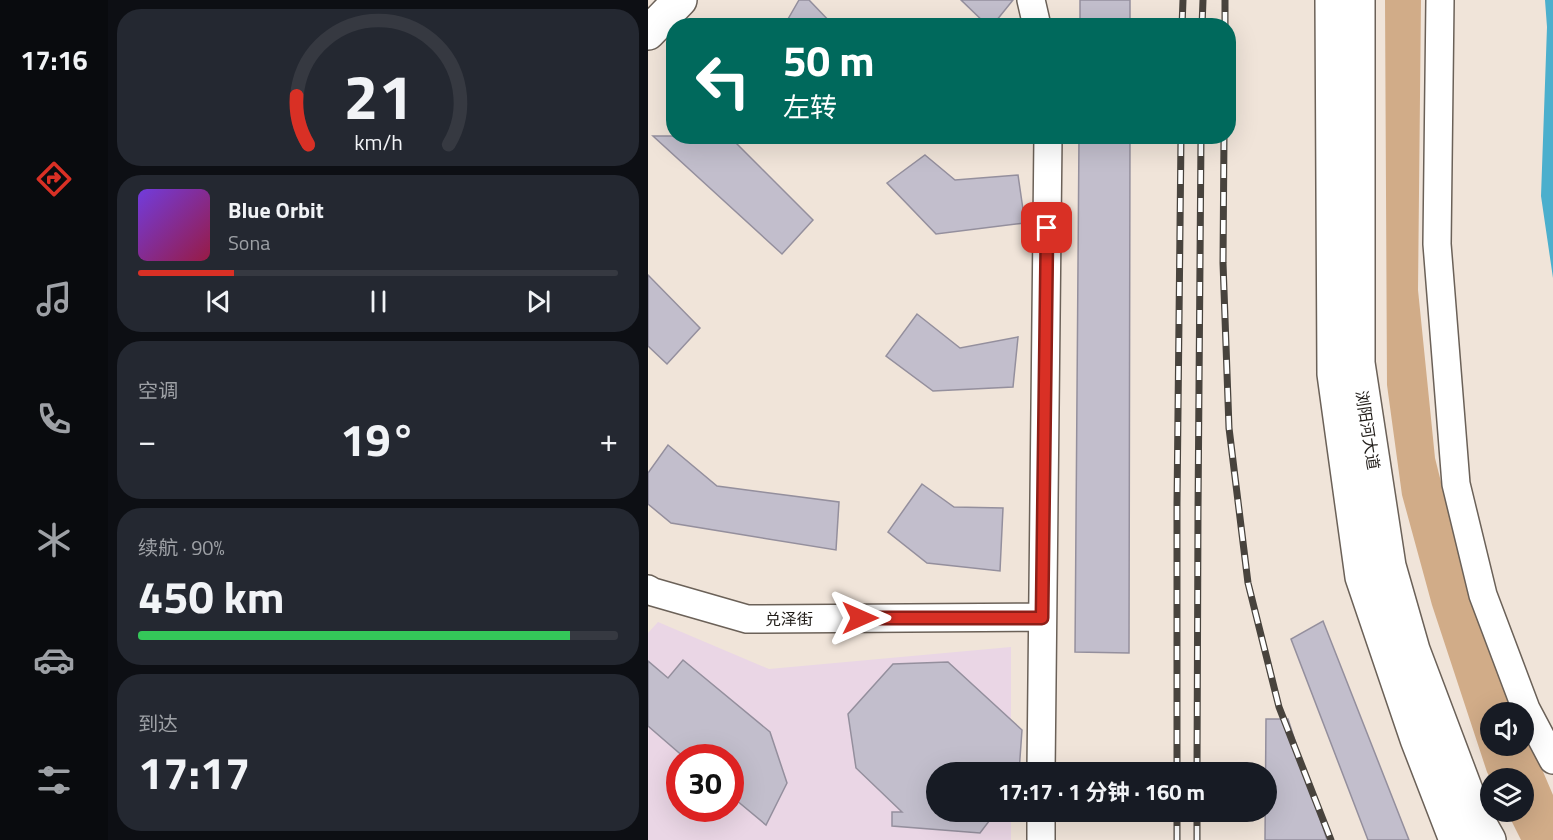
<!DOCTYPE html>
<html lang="zh">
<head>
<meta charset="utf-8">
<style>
  body { margin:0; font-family:"Titillium Web","Noto Sans SC",sans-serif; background:#242831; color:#f1f3f6; height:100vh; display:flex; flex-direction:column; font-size:22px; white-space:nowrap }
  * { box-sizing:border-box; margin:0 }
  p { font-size:20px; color:#9ea1a6 }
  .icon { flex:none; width:33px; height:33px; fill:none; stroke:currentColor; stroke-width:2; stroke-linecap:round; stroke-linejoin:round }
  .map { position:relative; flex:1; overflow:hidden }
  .sheet { display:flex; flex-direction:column; gap:9px; padding:9px; background:#0d0f14; width:540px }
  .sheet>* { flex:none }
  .hud { position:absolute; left:18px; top:18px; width:570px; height:126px; border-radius:24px; box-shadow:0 6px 24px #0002; background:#00695c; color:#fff; overflow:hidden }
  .buttons { position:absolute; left:832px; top:702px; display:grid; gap:12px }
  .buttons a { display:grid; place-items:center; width:54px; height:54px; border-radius:50%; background:#171b24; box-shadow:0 6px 24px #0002; font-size:30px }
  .speed { position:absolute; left:18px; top:744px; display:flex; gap:12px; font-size:30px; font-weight:700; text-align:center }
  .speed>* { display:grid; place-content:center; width:78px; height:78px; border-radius:50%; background:#171b24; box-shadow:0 6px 24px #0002; line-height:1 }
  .speed .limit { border:9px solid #d22; background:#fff; color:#111 }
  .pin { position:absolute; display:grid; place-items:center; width:51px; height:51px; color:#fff; margin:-26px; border-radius:12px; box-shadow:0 3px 9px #0006 }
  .me { position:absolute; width:66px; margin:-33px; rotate:90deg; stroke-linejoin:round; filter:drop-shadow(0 0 4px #0008) }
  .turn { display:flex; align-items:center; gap:21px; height:126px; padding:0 18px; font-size:27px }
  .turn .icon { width:78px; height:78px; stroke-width:2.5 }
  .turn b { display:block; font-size:42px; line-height:51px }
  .big { font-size:45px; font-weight:700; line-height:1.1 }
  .sheet .card { flex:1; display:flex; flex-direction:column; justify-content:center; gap:9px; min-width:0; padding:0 21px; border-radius:24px; background:#242831 }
  .sheet .dial { align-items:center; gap:0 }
  .dial svg { height:156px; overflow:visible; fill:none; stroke:#363941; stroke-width:7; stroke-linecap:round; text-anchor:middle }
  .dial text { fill:#f1f3f6; stroke:none }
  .song { display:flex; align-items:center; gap:18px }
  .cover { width:72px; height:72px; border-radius:9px; background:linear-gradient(135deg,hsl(260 70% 55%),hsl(340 70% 35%)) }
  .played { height:6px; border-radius:3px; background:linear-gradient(90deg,#d93025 20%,#363941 20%) }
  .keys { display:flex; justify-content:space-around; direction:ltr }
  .heat { display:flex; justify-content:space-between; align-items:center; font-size:33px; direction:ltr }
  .charge { height:9px; border-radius:4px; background:linear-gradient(90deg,#34c759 90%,#363941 0) }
  .trip { position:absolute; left:278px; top:762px; width:351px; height:60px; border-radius:30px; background:#171b24; box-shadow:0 6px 24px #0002; font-weight:700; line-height:60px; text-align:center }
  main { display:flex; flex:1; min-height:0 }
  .dock { display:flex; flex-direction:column; width:108px; justify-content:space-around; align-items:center; background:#090b0e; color:#9ea1a6 }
  .dock .icon { width:42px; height:42px }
  .dock .selected { color:#d93025 }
  .dock b { font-size:27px; color:#f1f3f6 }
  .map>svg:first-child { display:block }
  .education { fill:#ead6e5; fill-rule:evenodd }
  .green { fill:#d1ac88 }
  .water { fill:#4bafcd }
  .building { fill:#c2becc; stroke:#948f9d; stroke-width:1.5 }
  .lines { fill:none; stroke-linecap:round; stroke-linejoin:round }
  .minor-casing { stroke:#6b6158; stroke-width:30 }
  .major-casing { stroke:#6b6158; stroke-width:36 }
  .minor { stroke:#fff; stroke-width:27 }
  .major { stroke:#fff; stroke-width:33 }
  .rail-casing { stroke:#48433d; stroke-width:7 }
  .rail { stroke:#fff; stroke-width:4.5; stroke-dasharray:14; stroke-linecap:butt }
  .route-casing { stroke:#8d1f18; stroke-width:15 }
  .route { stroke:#d93025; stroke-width:10 }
  .labels { text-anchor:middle; stroke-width:5; stroke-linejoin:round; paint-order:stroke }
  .street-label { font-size:16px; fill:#211d19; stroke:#fff }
</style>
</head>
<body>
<main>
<nav class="dock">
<b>17:16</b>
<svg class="icon selected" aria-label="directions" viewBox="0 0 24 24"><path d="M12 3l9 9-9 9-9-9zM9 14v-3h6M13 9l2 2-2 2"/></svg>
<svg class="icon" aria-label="music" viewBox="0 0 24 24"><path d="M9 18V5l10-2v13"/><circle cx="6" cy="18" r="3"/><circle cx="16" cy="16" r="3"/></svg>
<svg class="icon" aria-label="phone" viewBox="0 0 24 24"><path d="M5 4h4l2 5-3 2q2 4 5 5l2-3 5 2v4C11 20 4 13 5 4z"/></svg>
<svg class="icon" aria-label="climate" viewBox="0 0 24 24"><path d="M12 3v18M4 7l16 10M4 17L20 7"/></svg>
<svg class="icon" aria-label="car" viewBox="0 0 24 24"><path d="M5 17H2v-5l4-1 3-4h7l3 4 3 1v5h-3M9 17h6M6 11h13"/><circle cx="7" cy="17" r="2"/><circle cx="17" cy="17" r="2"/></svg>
<svg class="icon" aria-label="filters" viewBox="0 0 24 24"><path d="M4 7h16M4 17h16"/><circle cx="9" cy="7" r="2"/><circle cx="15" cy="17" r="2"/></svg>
</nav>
<section class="sheet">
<div class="card dial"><svg viewBox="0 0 100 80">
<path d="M14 69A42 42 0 1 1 86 69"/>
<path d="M14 69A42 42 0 0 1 8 44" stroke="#d93025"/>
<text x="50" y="56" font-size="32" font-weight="700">21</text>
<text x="50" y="72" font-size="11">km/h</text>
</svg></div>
<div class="card">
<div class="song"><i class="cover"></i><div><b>Blue Orbit</b><p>Sona</p></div></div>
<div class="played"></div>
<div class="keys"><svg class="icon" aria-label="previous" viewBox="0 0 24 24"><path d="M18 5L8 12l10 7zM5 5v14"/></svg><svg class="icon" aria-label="pause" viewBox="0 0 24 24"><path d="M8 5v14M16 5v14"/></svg><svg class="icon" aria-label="next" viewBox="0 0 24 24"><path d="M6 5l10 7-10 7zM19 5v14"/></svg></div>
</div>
<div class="card"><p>空调</p>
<div class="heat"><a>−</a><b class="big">19°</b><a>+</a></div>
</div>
<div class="card"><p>续航 · 90%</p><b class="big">450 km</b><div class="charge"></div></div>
<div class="card"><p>到达</p><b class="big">17:17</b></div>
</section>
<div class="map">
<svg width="905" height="840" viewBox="0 0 905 840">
  <rect width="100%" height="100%" fill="#f0e4d9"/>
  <path class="education" d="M10 622 121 669 363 647V772H288V812H363V840H0V633ZM32 758H82V808H32Z"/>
  <path class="green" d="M737 0H773L770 290 787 458 821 594 870 712H843V746H876V727L905 795V840H873L859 812H876V778H843V780L839 772 784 605 754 495 739 385Z"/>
  <path class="water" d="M897 0H905V278L893 196 899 27Z"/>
  <path class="building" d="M151 0H161L186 26H136Z
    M313 0H365L344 26H340Z
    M432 0H482V26H432Z
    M5 136H81L165 220 134 254Z
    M431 136H482L481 653 427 652Z
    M277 155 307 180 370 175 377 223 288 234 239 183Z
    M0 275 52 328 19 364 0 346Z
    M269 314 312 348 370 337 365 387 285 391 238 356Z
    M20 445 69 486 191 502 188 550 23 523 0 504V473Z
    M274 484 306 507 355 508 352 571 279 563 240 532Z
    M675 621 761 840H720L643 639Z
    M35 660 122 732 139 783 118 825 82 795V758H37L0 726V661L20 678Z
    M300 662 374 730 371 772H288V812H348L332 833 244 826V812H254L208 768 200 714 245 664Z
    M618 719H640L679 840H617Z"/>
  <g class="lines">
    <g class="minor-casing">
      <path id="minor" d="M383 0 389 26
        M792 0 789 244 808 484 835 595 878 709 905 760
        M0 589 5 592 99 619 394 617
        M393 772 400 136
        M393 840V812"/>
    </g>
    <g class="major-casing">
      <path id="major" d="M684 0 686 374 714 577 769 739 808 840
        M710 0V363L741 566 765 650 828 817 841 840
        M0 33 32 0"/>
    </g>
    <use href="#minor" class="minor"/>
    <use href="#major" class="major"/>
    <g class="rail-casing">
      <path id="rail" d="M534 26 535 0
        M554 26 555 0
        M577 26V0
        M576 136 575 263 581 428 600 583 631 707 683 840
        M529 772V504L533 136
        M549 772 550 513 553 136
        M529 840V812
        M549 840V812"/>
    </g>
    <use href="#rail" class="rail"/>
  </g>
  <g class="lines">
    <g class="route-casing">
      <path id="route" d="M212 618H394L399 228"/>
    </g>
    <use href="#route" class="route"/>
  </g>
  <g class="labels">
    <g class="street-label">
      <text transform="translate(720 430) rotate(81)" y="6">浏阳河大道</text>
      <text x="141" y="625">兑泽街</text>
    </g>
  </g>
</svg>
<div class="buttons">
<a><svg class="icon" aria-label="sound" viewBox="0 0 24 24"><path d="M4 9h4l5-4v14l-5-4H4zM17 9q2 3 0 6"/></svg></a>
<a><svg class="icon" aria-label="layers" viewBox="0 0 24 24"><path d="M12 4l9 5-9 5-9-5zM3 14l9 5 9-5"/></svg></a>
</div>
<div class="speed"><div class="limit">30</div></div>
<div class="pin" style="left:399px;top:228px;background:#d93025"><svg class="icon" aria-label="arrive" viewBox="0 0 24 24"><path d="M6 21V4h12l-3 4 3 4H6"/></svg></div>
<svg class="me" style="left:212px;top:618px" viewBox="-20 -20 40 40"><path d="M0-17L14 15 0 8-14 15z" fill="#d93025" stroke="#fff" stroke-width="4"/></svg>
<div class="trip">17:17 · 1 分钟 · 160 m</div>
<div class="hud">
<div class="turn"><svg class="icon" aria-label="left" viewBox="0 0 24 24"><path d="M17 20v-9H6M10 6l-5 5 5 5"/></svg><div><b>50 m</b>左转</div></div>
</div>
</div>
</main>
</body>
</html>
